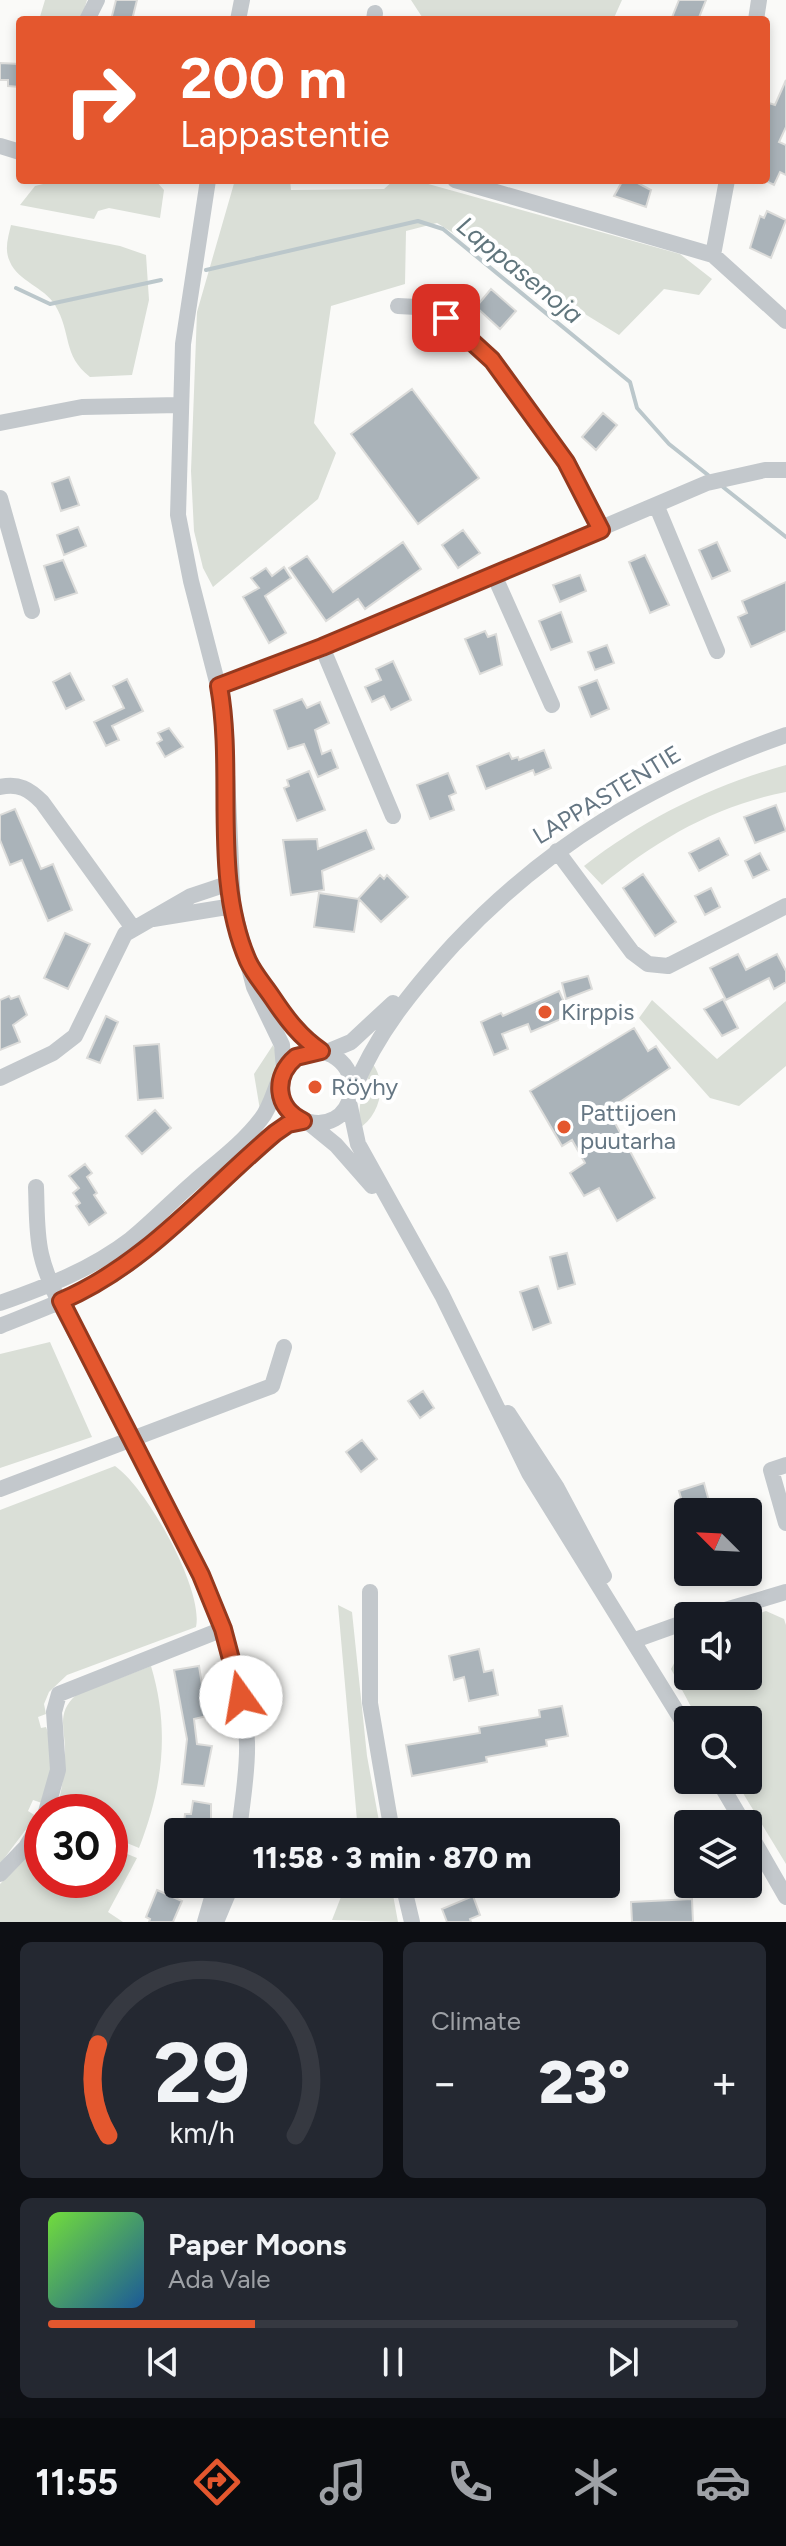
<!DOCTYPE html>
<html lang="en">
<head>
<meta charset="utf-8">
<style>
  body { margin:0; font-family:Figtree,sans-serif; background:#242831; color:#f1f3f6; height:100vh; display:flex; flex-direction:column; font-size:30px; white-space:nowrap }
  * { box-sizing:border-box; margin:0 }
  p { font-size:26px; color:#9ea1a6 }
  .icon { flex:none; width:44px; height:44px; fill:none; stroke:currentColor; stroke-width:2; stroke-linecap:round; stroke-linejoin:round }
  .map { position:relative; height:1922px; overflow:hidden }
  .sheet { display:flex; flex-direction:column; gap:20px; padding:20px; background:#0d0f14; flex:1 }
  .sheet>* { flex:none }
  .hud { position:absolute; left:16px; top:16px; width:754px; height:168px; border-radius:8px; box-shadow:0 4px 12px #0003; background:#e4572e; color:#fff; overflow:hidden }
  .needle { width:52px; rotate:294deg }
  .buttons { position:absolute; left:674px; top:1498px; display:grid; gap:16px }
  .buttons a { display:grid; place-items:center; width:88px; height:88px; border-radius:8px; background:#171b24; box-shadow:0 4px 12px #0003; font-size:40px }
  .speed { position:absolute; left:24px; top:1794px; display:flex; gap:16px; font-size:40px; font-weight:700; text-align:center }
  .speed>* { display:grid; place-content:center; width:104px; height:104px; border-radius:50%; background:#171b24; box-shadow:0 4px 12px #0003; line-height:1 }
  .speed .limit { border:12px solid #d22; background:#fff; color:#111 }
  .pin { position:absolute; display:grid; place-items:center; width:68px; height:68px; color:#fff; margin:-34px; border-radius:16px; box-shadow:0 4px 12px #0006 }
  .me { position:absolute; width:88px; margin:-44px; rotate:347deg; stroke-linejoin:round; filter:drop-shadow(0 0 6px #0008) }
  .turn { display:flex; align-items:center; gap:28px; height:168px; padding:0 32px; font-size:36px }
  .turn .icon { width:104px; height:104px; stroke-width:2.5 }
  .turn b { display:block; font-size:56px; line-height:68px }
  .big { font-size:60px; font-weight:800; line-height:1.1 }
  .sheet .card { flex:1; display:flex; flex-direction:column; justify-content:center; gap:12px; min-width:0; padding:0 28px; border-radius:12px; background:#242831 }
  .sheet .dial { align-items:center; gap:0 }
  .dial svg { height:208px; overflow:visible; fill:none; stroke:#363941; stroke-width:7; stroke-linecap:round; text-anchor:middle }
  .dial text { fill:#f1f3f6; stroke:none }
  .song { display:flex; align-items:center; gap:24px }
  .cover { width:96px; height:96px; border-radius:12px; background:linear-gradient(135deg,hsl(100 70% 55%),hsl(210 70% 35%)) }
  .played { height:8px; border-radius:4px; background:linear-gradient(90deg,#e4572e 30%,#363941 30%) }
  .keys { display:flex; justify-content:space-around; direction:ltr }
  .heat { display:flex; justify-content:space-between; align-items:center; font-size:44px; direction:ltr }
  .sheet .tiles { flex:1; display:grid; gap:20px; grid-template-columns:1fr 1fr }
  .card:last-child { grid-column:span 2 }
  .trip { position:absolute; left:164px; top:1818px; width:456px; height:80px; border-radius:8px; background:#171b24; box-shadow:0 4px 12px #0003; font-weight:800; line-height:80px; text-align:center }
  .tab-bar { display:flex; height:128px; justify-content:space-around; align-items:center; background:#090b0e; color:#9ea1a6 }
  .tab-bar .icon { width:56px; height:56px }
  .tab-bar .active { color:#e4572e }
  .tab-bar b { font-size:36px; color:#f1f3f6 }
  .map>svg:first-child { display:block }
  .green { fill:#dadfd7 }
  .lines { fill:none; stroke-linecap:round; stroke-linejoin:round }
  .stream { stroke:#bbc7cb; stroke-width:4 }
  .building { fill:#aab3b9; stroke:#dcdcda; stroke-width:2 }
  .minor { stroke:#c3c8cc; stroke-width:16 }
  .route-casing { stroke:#94391e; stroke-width:20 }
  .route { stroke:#e4572e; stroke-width:14 }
  .poi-dot { fill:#e4572e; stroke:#fff; stroke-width:3 }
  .labels { text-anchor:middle; stroke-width:8; stroke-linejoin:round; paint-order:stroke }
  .street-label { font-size:24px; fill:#657683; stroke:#fff }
  .poi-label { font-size:24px; fill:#657683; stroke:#fff; text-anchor:start }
  .water-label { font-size:26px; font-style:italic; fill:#60757c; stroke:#fff }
</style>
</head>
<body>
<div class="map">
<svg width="786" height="1922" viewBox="0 0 786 1922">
  <rect width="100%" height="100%" fill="#fafaf8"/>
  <path class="green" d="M45 0H87L81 20H39Z
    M411 0H622L613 20H424Z
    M59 180H155L164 190 160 218 109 208 98 211 94 219 20 205 35 186Z
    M235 180H290L291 190 384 189 394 180H414L680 254 712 279 699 295 664 289 619 335 437 223 406 231 405 284 331 306 314 423 336 453 318 499 213 587 203 568 194 531 191 471 197 312Z
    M11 225 120 246 146 255 149 300 132 375 90 377C62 355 72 333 55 305 44 287 18 281 10 262 4 250 8 238 11 225Z
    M786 765V792C717 805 656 840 602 885L584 866C646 818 711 786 786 765Z
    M652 1000 717 1059 786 1001V1066L739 1106 710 1098 639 1018Z
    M273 1045C283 1063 267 1092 260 1110L254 1074Z
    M372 1063C388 1083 380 1116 358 1129L360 1105Z
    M50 1342 92 1437 0 1468V1354Z
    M115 1466C147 1488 204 1590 196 1627L67 1675 49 1692 44 1704 46 1714 38 1717 41 1728 46 1727C56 1750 50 1780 42 1803L33 1800 28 1811 36 1816 0 1864V1510Z
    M338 1605 352 1612 367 1756 381 1832H358Z
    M766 1611 784 1619 786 1625V1864L735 1780H748V1720H698L671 1669 688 1637V1676H748V1617Z
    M151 1666C170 1729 163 1787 139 1848L110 1836V1812H56C61 1793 65 1774 65 1754 66 1730 55 1714 76 1695Z
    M42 1835V1880H110V1847L137 1858 108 1912 123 1922H0V1884L29 1854Z
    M346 1884H391L398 1922 332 1920Z"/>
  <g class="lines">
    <path class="stream" d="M206 270 418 221 443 229 630 382 637 408 669 444 708 475
      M16 288 50 304 161 280
      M723 487 786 537"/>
  </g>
  <path class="building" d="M116 0H137L132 20H111Z
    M679 0H706L698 20H671Z
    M0 63 20 64V87L8 86V80H0Z
    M786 80V127L779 142 786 145V175L780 172 774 185 766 181V110L769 103 775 105Z
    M623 180H632L651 190 646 207 614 196Z
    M767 211 786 220 771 258 750 248 760 216 764 218Z
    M491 289 516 311 500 329 476 307Z
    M412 389 479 478 418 524 351 434Z
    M603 413 617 425 596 450 582 437Z
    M69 477 79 505 61 511 52 483Z
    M78 527 86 546 64 555 57 535Z
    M463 530 480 553 458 568 442 545Z
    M403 542 421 569 365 609 358 599 326 621 289 568 307 556 333 592Z
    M717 542 730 571 712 579 699 550Z
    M645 555 669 605 650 613 629 562Z
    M63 560 77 593 55 600 44 566Z
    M284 567 291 578 265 596 286 633 269 643 243 597 259 588 251 578 266 568 272 576Z
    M580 575 586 591 560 602 553 585Z
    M786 582V631L751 647 738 617 747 613 742 601Z
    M561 612 572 642 551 650 539 621Z
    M485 631 488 637 496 634 502 665 480 674 465 639Z
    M607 645 614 663 595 670 588 652Z
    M393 661 411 700 391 710 384 696 372 702 365 687 381 680 376 669Z
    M70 673 84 700 66 709 53 682Z
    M127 679 143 711 112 726 119 740 106 746 94 722 124 708 113 686Z
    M597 680 609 709 591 717 579 687Z
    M302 699 307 708 320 702 329 723 315 730 322 754 331 750 338 768 318 777 304 744 288 749 274 710Z
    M169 728 183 747 165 757 157 743 162 740 158 733Z
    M544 750 551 768 535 775 533 770 486 789 477 766 509 753 512 759 518 757 519 760Z
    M309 771 325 810 297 821 284 788 289 786 287 780Z
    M448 773 456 793 449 796 454 810 430 819 417 785Z
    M776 805 786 831 755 843 744 817Z
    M15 809 41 869 53 864 72 910 48 921 22 860 10 865 0 840V815Z
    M366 830 374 849 322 871 324 890 291 895 283 840 317 839 318 849Z
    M719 838 728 855 699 871 689 853Z
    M760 853 769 870 753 878 745 861Z
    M643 874 676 922 655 936 623 888Z
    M380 875 384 879 387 875 408 897 381 922 359 899 354 932 314 927 319 893 358 899Z
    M711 888 720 907 705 915 695 896Z
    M65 933 90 944 68 989 44 978Z
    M738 954 746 970 777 954 786 971V982L774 989 769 978 726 1000 710 968Z
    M588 976 592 989 566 999 562 983Z
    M559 991 570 1015 531 1032 528 1024 502 1034 508 1049 494 1055 481 1022 501 1013 503 1016Z
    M9 996 11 999 19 996 27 1015 13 1025 20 1042 0 1050V1000Z
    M723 999 738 1028 722 1036 704 1009Z
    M106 1016 118 1022 100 1063 87 1058Z
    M634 1028 648 1051 656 1046 670 1068 608 1110 655 1198 617 1221 599 1188 584 1196 570 1173 585 1163 572 1140 562 1146 530 1091Z
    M159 1044 163 1098 138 1100 134 1046Z
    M155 1110 171 1128 142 1154 126 1136Z
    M85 1164 92 1173 87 1177 97 1193 94 1195 106 1213 89 1225 76 1206 80 1203 73 1193 79 1188 69 1176Z
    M567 1253 575 1284 558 1289 550 1257Z
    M538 1286 551 1323 533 1330 520 1292Z
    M423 1391 434 1408 420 1418 408 1401Z
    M362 1440 377 1459 361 1472 346 1452Z
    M704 1483 712 1512H685L679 1491Z
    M479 1649 484 1672 493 1670 498 1695 469 1701 464 1677 454 1680 449 1656Z
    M199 1666 207 1716 194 1719 197 1744 212 1746 204 1786 182 1784 187 1739 174 1670Z
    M562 1706 568 1736 546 1740 547 1746 486 1757 487 1762 412 1776 406 1745 480 1733 479 1727 540 1717 539 1710Z
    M193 1801 211 1804V1832H183L185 1814H191Z
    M157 1890 182 1901 173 1922H149L150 1919 146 1917Z
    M473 1896 480 1915 470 1919 471 1922H447L442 1909Z
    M692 1899 693 1922H632L631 1902Z"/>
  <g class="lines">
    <path class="minor" d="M87 20 97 0
      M238 20 242 0
      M374 20 375 13
      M756 20 759 0
      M0 146 20 152
      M208 180 183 344 178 515 191 581 224 709 233 906 254 987 282 1045 284 1069
      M455 180 713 255 786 321
      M713 255 727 180
      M398 306 417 307 446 318 492 360 566 462 601 530
      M0 423 82 407 179 405
      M0 498 32 611
      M657 507 717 651
      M494 575 552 705
      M322 647 393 816
      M219 686 322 647 707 483 765 470H786
      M0 787C19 783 29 789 42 802L133 928
      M557 851 632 952 648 964 668 966 786 906
      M153 919 233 906
      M256 973 290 1023 321 1051
      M327 1052 351 1042 393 1003
      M0 1078 53 1053 75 1036 125 934 191 896 230 883
      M354 1089C377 1033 413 989 454 944 549 843 655 781 786 735
      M349 1102 358 1144 442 1295 529 1473 688 1730
      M309 1123 336 1145 372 1186
      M36 1187C37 1210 36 1232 41 1254 50 1293 77 1333 94 1369 152 1488 239 1605 247 1742 248 1772 242 1802 239 1832
      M0 1303C46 1287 92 1269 131 1239 153 1221 173 1200 194 1182 217 1162 243 1143 261 1119 276 1101 276 1069 297 1056 323 1040 358 1064 351 1095 341 1142 272 1125 281 1078
      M0 1326C42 1309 85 1294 123 1268 178 1228 223 1177 275 1133L288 1124 303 1121
      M508 1413 557 1488 604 1576
      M786 1465 771 1470 786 1523
      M0 1489 272 1386 284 1347
      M370 1592V1703L392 1832
      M705 1616 786 1592
      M635 1640 688 1621
      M718 1780 744 1824
      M46 1812 58 1770 54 1712 59 1694 223 1629
      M748 1831 786 1897
      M0 1874 26 1847 42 1821
      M403 1884 412 1922
      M205 1922 216 1884
      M216 1922 232 1884"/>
  </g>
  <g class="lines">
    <g class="route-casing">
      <path id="route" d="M241 1697 223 1629 201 1575 61 1301C147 1264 205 1192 275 1133L288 1124 303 1121C275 1108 273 1076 296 1057L321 1051C300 1037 286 1018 272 997 264 985 254 974 248 961 211 876 235 775 219 686L322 647 601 530 566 462 492 360 446 318"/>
    </g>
    <use href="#route" class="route"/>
  </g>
  <g class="poi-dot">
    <circle cx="545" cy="1012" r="8"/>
    <circle cx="315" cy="1087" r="8"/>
    <circle cx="564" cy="1127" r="8"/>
  </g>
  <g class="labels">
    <g class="street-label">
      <text transform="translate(607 795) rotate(-31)" y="8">LAPPASTENTIE</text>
    </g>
    <g class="poi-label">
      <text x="561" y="1020">Kirppis</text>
      <text x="331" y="1095">Röyhy</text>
      <text x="580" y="1121">Pattijoen<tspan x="580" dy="28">puutarha</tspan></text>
    </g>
    <g class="water-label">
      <text transform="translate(520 270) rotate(39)" y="9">Lappasenoja</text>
    </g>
  </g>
</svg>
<div class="buttons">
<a><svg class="needle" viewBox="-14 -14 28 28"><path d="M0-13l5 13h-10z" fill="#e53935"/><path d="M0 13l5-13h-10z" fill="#9ea1a6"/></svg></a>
<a><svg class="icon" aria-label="sound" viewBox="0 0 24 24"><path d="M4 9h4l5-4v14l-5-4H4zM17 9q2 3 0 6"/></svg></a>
<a><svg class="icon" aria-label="search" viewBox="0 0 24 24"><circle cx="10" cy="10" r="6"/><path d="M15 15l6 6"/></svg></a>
<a><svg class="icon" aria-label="layers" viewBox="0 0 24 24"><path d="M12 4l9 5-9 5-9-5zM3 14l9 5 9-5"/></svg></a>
</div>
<div class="speed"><div class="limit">30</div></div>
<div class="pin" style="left:446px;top:318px;background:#d93025"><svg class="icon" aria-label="arrive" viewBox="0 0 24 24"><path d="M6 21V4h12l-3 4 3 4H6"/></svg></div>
<svg class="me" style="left:241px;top:1697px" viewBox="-20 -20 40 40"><circle r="19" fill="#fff"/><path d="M0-13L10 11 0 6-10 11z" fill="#e4572e"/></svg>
<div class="trip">11:58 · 3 min · 870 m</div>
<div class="hud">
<div class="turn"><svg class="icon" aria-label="right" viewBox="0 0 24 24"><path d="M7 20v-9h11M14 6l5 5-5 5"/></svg><div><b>200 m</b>Lappastentie</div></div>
</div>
</div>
<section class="sheet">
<div class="tiles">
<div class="card dial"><svg viewBox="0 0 100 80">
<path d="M14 69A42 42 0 1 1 86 69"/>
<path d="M14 69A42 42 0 0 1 10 34" stroke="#e4572e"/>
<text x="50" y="56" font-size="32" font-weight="700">29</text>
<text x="50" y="72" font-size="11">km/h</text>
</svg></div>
<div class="card"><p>Climate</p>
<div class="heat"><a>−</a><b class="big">23°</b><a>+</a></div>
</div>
<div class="card">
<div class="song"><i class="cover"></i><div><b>Paper Moons</b><p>Ada Vale</p></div></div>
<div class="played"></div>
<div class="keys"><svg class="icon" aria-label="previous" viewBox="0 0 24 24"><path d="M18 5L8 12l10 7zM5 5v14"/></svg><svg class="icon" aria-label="pause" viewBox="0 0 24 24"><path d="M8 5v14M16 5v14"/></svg><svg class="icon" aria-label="next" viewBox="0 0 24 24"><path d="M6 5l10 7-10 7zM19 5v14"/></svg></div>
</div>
</div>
</section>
<nav class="tab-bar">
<b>11:55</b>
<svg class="icon active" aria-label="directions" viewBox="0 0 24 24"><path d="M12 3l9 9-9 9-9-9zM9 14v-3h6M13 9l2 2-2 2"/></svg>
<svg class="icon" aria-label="music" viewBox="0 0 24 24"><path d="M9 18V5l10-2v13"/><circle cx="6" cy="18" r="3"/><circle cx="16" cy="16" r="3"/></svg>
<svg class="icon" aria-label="phone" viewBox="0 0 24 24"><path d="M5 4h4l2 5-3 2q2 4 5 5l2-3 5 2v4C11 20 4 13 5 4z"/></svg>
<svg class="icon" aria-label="climate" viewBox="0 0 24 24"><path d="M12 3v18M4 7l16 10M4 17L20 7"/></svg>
<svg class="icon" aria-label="car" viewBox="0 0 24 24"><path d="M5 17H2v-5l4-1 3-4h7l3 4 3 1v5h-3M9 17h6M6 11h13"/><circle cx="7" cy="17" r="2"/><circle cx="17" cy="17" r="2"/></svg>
</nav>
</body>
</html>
